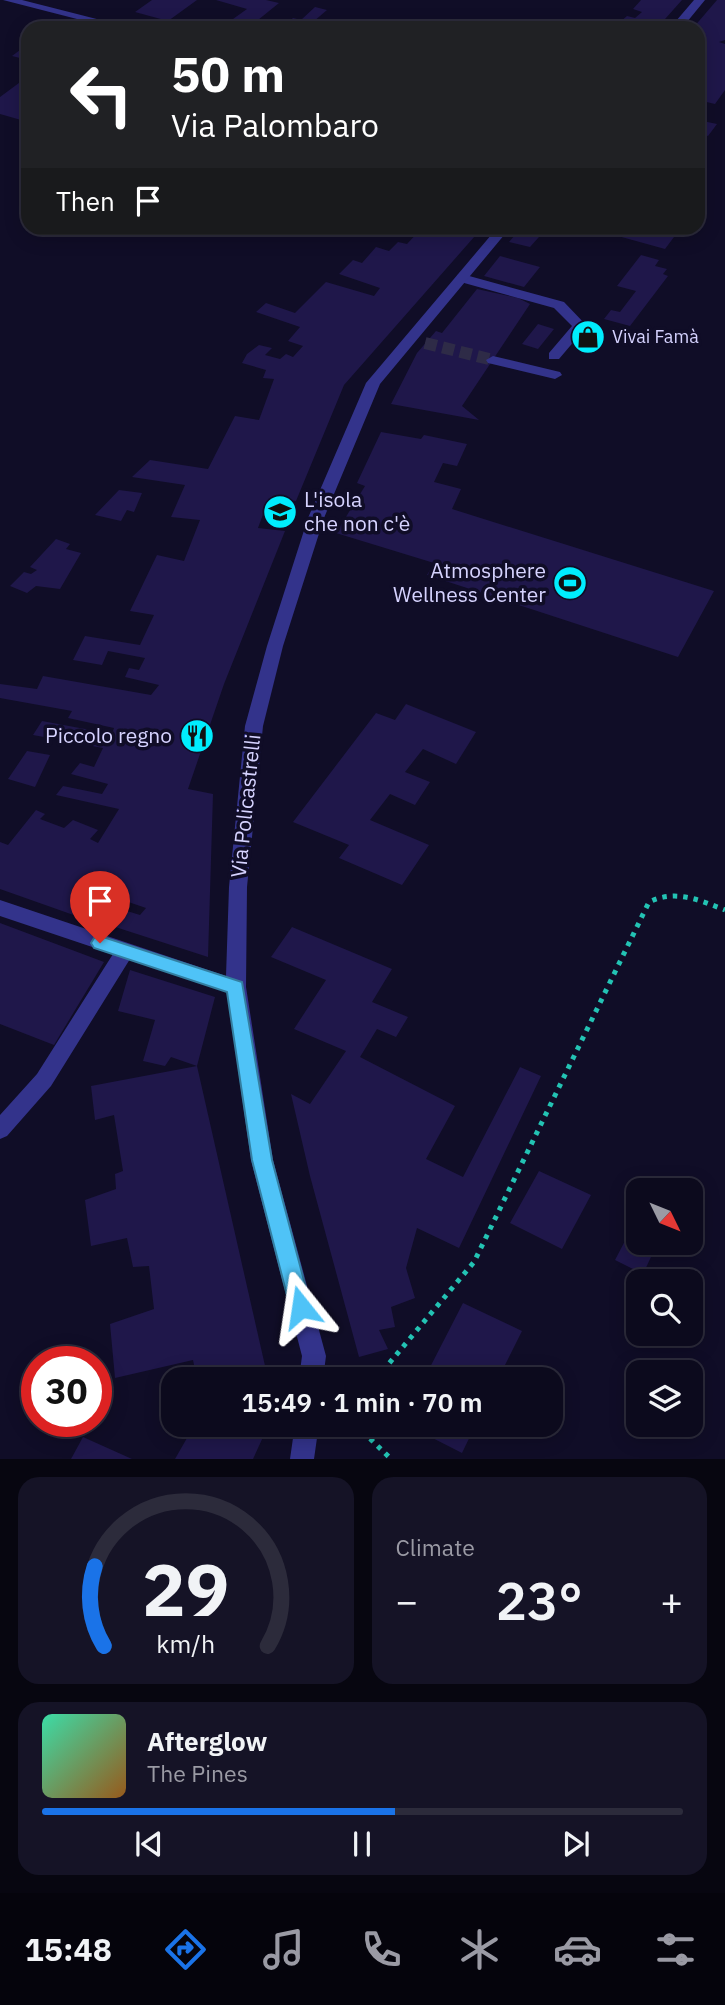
<!DOCTYPE html>
<html lang="en">
<head>
<meta charset="utf-8">
<style>
  body { margin:0; font-family:"IBM Plex Sans",sans-serif; background:#151326; color:#f1f3f6; height:100vh; display:flex; flex-direction:column; font-size:26px; white-space:nowrap }
  * { box-sizing:border-box; margin:0 }
  p { font-size:23px; color:#9a9aa4 }
  .icon { flex:none; width:38px; height:38px; fill:none; stroke:currentColor; stroke-width:2; stroke-linecap:round; stroke-linejoin:round }
  .map { position:relative; height:1459px; overflow:hidden }
  .panel { display:flex; flex-direction:column; gap:18px; padding:18px; background:#070610; flex:1 }
  .panel>* { flex:none }
  .hud { position:absolute; left:21px; top:21px; width:684px; height:214px; border-radius:21px; box-shadow:0 4px 18px #0003,0 0 0 2px #2c2b3b; background:#202124; color:#fff; overflow:hidden }
  .needle { width:46px; rotate:133deg }
  .controls { position:absolute; left:626px; top:1178px; display:grid; gap:14px }
  .controls a { display:grid; place-items:center; width:77px; height:77px; border-radius:14px; background:#0c0a1d; box-shadow:0 4px 18px #0003,0 0 0 2px #2c2b3b; font-size:35px }
  .speed { position:absolute; left:21px; top:1346px; display:flex; gap:14px; font-size:35px; font-weight:700; text-align:center }
  .speed>* { display:grid; place-content:center; width:91px; height:91px; border-radius:50%; background:#0c0a1d; box-shadow:0 4px 18px #0003,0 0 0 2px #2c2b3b; line-height:1 }
  .speed .limit { border:10px solid #d22; background:#fff; color:#111 }
  .pin { position:absolute; display:grid; place-items:center; width:60px; height:60px; color:#fff; margin:-72px -30px; border-radius:50% 50% 50% 0; rotate:-45deg; box-shadow:0 0 7px #0007 }
  .pin .icon { rotate:45deg }
  .me { position:absolute; width:77px; margin:-38px; rotate:345deg; stroke-linejoin:round; filter:drop-shadow(0 0 5px #0008) }
  .turn { display:flex; align-items:center; gap:24px; height:147px; padding:0 35px; font-size:32px }
  .turn .icon { width:91px; height:91px; stroke-width:2.5 }
  .turn b { display:block; font-size:49px; line-height:60px }
  .then { display:flex; align-items:center; height:66px; padding:0 35px; background:#0003; gap:14px; font-size:26px }
  .big { font-size:52px; font-weight:600; line-height:1.1 }
  .panel .widget { flex:1; display:flex; flex-direction:column; justify-content:center; gap:10px; min-width:0; padding:0 24px; border-radius:21px; background:#151326 }
  .panel .dial { align-items:center; gap:0 }
  .dial svg { height:182px; overflow:visible; fill:none; stroke:#2c2b3b; stroke-width:7; stroke-linecap:round; text-anchor:middle }
  .dial text { fill:#f1f3f6; stroke:none }
  .song { display:flex; align-items:center; gap:21px }
  .cover { width:84px; height:84px; border-radius:10px; background:linear-gradient(135deg,hsl(160 70% 55%),hsl(30 70% 35%)) }
  .played { height:7px; border-radius:4px; background:linear-gradient(90deg,#1a73e8 55%,#2c2b3b 55%) }
  .keys { display:flex; justify-content:space-around; direction:ltr }
  .heat { display:flex; justify-content:space-between; align-items:center; font-size:38px; direction:ltr }
  .panel .tiles { flex:1; display:grid; gap:18px; grid-template-columns:1fr 1fr }
  .widget:last-child { grid-column:span 2 }
  .trip { position:absolute; left:161px; top:1367px; width:402px; height:70px; border-radius:21px; background:#0c0a1d; box-shadow:0 4px 18px #0003,0 0 0 2px #2c2b3b; font-weight:600; line-height:70px; text-align:center }
  .menu { display:flex; height:112px; justify-content:space-around; align-items:center; background:#05040c; color:#9a9aa4 }
  .menu .icon { width:49px; height:49px }
  .menu .selected { color:#1a73e8 }
  .menu b { font-size:32px; color:#f1f3f6 }
  .map>svg:first-child { display:block }
  .building { fill:#1f174a }
  .lines { fill:none; stroke-linecap:round; stroke-linejoin:round }
  .street-tunnel { stroke:#2e2b47; stroke-width:12; stroke-dasharray:12 6; stroke-linecap:butt }
  .path { stroke:#23c3b4; stroke-width:5; stroke-dasharray:4.5 6; stroke-linecap:butt }
  .lane { fill:#33338b; fill-rule:evenodd }
  .street { fill:#33338b; fill-rule:evenodd }
  .route { fill:#4fc3f7; stroke:#337fa1; stroke-width:2 }
  .labels { text-anchor:middle; stroke-width:7; stroke-linejoin:round; paint-order:stroke }
  .far-poi-label { font-size:18px; fill:#d6d3ff; stroke:#100d27; text-anchor:start }
  .poi-label { font-size:21px; fill:#d6d3ff; stroke:#100d27; text-anchor:end }
  .street-label { font-size:21px; fill:#d6d3ff; stroke:#100d27 }
</style>
</head>
<body>
<div class="map">
<svg width="725" height="1459" viewBox="0 0 725 1459">
  <rect width="100%" height="100%" fill="#100d27"/>
  <path class="building" d="M152 0H197L168 21 135 12Z
    M216 0H266L279 3 253 24 233 19 247 9Z
    M641 0H682L657 28H626L629 25 620 22 627 16 635 18 642 12 633 9Z
    M717 0H725V40L719 42 725 44V90L715 104 698 100V28H693Z
    M315 7 327 10 306 28H282L293 18 301 20Z
    M28 44V60L12 56Z
    M23 80 28 81V122L0 114V97Z
    M698 120 717 124 708 136 698 133Z
    M413 228H482L344 385 296 501 269 498 258 528 285 531 224 684 188 789 213 794 208 957 103 923 114 907 140 915 146 908 99 892 82 918 0 889V842L8 845 36 810 45 814 40 819 64 828 73 820 98 830 90 839 98 843 119 809 56 795 63 786 102 794 108 784 71 774 80 763 94 767 103 748 33 735 42 721 112 734 114 728 68 718 72 711 0 698V684L37 689 43 676 151 695 159 685 125 677 129 668 139 670 145 658 108 651 102 665 73 660 85 636 140 645 154 615 130 611 157 555 184 561 200 520 171 517 185 485 132 477 150 460 208 469 235 416 259 420 274 379 263 378 266 370 242 363 247 354 259 345 272 348 265 355 280 359 286 354 293 357 303 346 288 341 300 327 256 312 266 303 295 313 326 282 374 296 380 288 339 274 353 260 362 263 376 247 389 251 398 242 407 244 420 230Z
    M521 228H547L530 247 509 242Z
    M589 228H658L655 232 674 237 665 249Z
    M641 255 659 260 655 266 667 269 663 274 668 276 630 326 604 319 611 310 620 312 636 291 617 286Z
    M500 256 540 267 524 287 484 276Z
    M477 289 518 298 530 304 462 406 479 420 391 404 417 353 436 331 442 333Z
    M538 324 554 329 538 349 522 344Z
    M381 432 421 439 424 435 467 444 457 466 443 463 434 482 461 489 452 509 714 591 678 657 427 575 434 563 336 533 365 486 357 483Z
    M119 490 142 493 134 512 127 510 121 521 95 515Z
    M56 539 70 544 66 549 81 553 60 589 36 586 27 593 10 586 24 572 31 574 37 570 30 567Z
    M406 704 476 732 456 764 423 749 405 772 430 782 415 805 390 794 370 820 429 845 402 885 339 858 349 845 293 822 376 713 395 720Z
    M27 751 50 755 35 787 8 779Z
    M0 923 104 962 54 1045 0 1024Z
    M292 927 392 969 372 1002 408 1017 396 1037 377 1029 360 1057 455 1106 426 1159 463 1177 520 1067 541 1076 459 1248 417 1228 406 1268 415 1298 391 1307 395 1327 379 1330 388 1349 359 1357 310 1176 291 1094 310 1104 346 1051 294 1029 326 980 271 957Z
    M130 970 215 997 197 1066 171 1057 165 1066 143 1061 155 1020 118 1011Z
    M197 1066 268 1379H197L193 1360 115 1378 110 1324 154 1309 149 1266 133 1267 127 1238 91 1246 85 1200 116 1189 115 1174 123 1171 114 1115 95 1120 91 1086Z
    M539 1171 591 1195 562 1249 510 1223Z
    M637 1218 639 1242H658L643 1274 615 1260Z
    M463 1303 522 1331 498 1379H424Z
    M195 1424H269L253 1459H175Z
    M405 1424H476L462 1453Z
    M83 1437 132 1459H71Z"/>
  <g class="lines">
    <path class="street-tunnel" d="M425 343 493 360"/>
    <path class="path" d="M376 1379 474 1262 649 902C676 889 699 900 725 910
      M355 1424 391 1459"/>
    <path class="lane" d="M462 274 564 302 587 326 559 359H549V353L572 326 554 308 457 281V275Z"/>
    <path class="street" d="M3 0H22L132 28H112Z
      M694 0H705L682 28H670Z
      M497 228H510L380 384 324 518 283 646 263 726 247 887 246 987 273 1160 326 1356 323 1379H299L302 1356 251 1160 227 992 130 959 51 1086 7 1136 0 1139V1115L37 1074 113 954 0 916V900L226 976 229 887 245 726 267 646 308 518 366 383Z
      M493 356 560 372 562 375 555 379 488 363 486 360Z
      M295 1424H319L314 1459H290Z"/>
  </g>
  <path class="route" d="M100 936 242 982 272 1160 311 1307 308 1314 301 1316 294 1314 290 1307 252 1160 227 992 94 948 91 943 94 938Z"/>
  <defs>
    <g id="shop-disc" transform="scale(1.75)"><circle r="9.5" fill="#00edfe" stroke="#100d27"/><path d="M-5-2.5h2.3a2.7 3.5 0 0 1 5.4 0H5L5.5 6h-11ZM-1.5-2.5h3a1.5 2.3 0 0 0-3 0Z" fill="#111"/></g>
    <g id="school-disc" transform="scale(1.75)"><circle r="9.5" fill="#00edfe" stroke="#100d27"/><path d="M0-5L7-2L0 1L-7-2ZM-4 1L0 2.5L4 1V4Q0 6-4 4Z" fill="#111"/></g>
    <g id="stadium-disc" transform="scale(1.75)"><circle r="9.5" fill="#00edfe" stroke="#100d27"/><path d="M0-5a6.5 5 0 1 0 0 10a6.5 5 0 1 0 0-10ZM-3.5-1.8h7v3.6h-7Z" fill="#111"/></g>
    <g id="restaurant-disc" transform="scale(1.75)"><circle r="9.5" fill="#00edfe" stroke="#100d27"/><path d="M-5-6h1v4h1v-4h1v4h1v-4h1v5L-1.5 .5V6h-2V.5L-5-1ZM5-6V6H3V1.5H1.5Q1.5-4 5-6Z" fill="#111"/></g>
  </defs>
  <g fill-rule="evenodd">
    <use href="#shop-disc" x="588" y="337"/>
    <use href="#school-disc" x="280" y="512"/>
    <use href="#stadium-disc" x="570" y="583"/>
    <use href="#restaurant-disc" x="197" y="736"/>
  </g>
  <g class="labels">
    <g class="far-poi-label">
      <text x="612" y="343">Vivai Famà</text>
    </g>
    <g class="poi-label">
      <text x="304" y="507" text-anchor="start">L'isola<tspan x="304" dy="24">che non c'è</tspan></text>
      <text x="546" y="578">Atmosphere<tspan x="546" dy="24">Wellness Center</tspan></text>
      <text x="172" y="743">Piccolo regno</text>
    </g>
    <g class="street-label">
      <text transform="translate(246 806) rotate(-84)" y="7">Via Policastrelli</text>
    </g>
  </g>
</svg>
<div class="controls">
<a><svg class="needle" viewBox="-14 -14 28 28"><path d="M0-13l5 13h-10z" fill="#e53935"/><path d="M0 13l5-13h-10z" fill="#9a9aa4"/></svg></a>
<a><svg class="icon" aria-label="search" viewBox="0 0 24 24"><circle cx="10" cy="10" r="6"/><path d="M15 15l6 6"/></svg></a>
<a><svg class="icon" aria-label="layers" viewBox="0 0 24 24"><path d="M12 4l9 5-9 5-9-5zM3 14l9 5 9-5"/></svg></a>
</div>
<div class="speed"><div class="limit">30</div></div>
<div class="pin" style="left:100px;top:943px;background:#d93025"><svg class="icon" aria-label="arrive" viewBox="0 0 24 24"><path d="M6 21V4h12l-3 4 3 4H6"/></svg></div>
<svg class="me" style="left:301px;top:1307px" viewBox="-20 -20 40 40"><path d="M0-17L14 15 0 8-14 15z" fill="#4fc3f7" stroke="#fff" stroke-width="4"/></svg>
<div class="trip">15:49 · 1 min · 70 m</div>
<div class="hud">
<div class="turn"><svg class="icon" aria-label="left" viewBox="0 0 24 24"><path d="M17 20v-9H6M10 6l-5 5 5 5"/></svg><div><b>50 m</b>Via Palombaro</div></div>
<div class="then">Then<svg class="icon" aria-label="arrive" viewBox="0 0 24 24"><path d="M6 21V4h12l-3 4 3 4H6"/></svg></div>
</div>
</div>
<section class="panel">
<div class="tiles">
<div class="widget dial"><svg viewBox="0 0 100 80">
<path d="M14 69A42 42 0 1 1 86 69"/>
<path d="M14 69A42 42 0 0 1 10 34" stroke="#1a73e8"/>
<text x="50" y="56" font-size="32" font-weight="700">29</text>
<text x="50" y="72" font-size="11">km/h</text>
</svg></div>
<div class="widget"><p>Climate</p>
<div class="heat"><a>−</a><b class="big">23°</b><a>+</a></div>
</div>
<div class="widget">
<div class="song"><i class="cover"></i><div><b>Afterglow</b><p>The Pines</p></div></div>
<div class="played"></div>
<div class="keys"><svg class="icon" aria-label="previous" viewBox="0 0 24 24"><path d="M18 5L8 12l10 7zM5 5v14"/></svg><svg class="icon" aria-label="pause" viewBox="0 0 24 24"><path d="M8 5v14M16 5v14"/></svg><svg class="icon" aria-label="next" viewBox="0 0 24 24"><path d="M6 5l10 7-10 7zM19 5v14"/></svg></div>
</div>
</div>
</section>
<nav class="menu">
<b>15:48</b>
<svg class="icon selected" aria-label="directions" viewBox="0 0 24 24"><path d="M12 3l9 9-9 9-9-9zM9 14v-3h6M13 9l2 2-2 2"/></svg>
<svg class="icon" aria-label="music" viewBox="0 0 24 24"><path d="M9 18V5l10-2v13"/><circle cx="6" cy="18" r="3"/><circle cx="16" cy="16" r="3"/></svg>
<svg class="icon" aria-label="phone" viewBox="0 0 24 24"><path d="M5 4h4l2 5-3 2q2 4 5 5l2-3 5 2v4C11 20 4 13 5 4z"/></svg>
<svg class="icon" aria-label="climate" viewBox="0 0 24 24"><path d="M12 3v18M4 7l16 10M4 17L20 7"/></svg>
<svg class="icon" aria-label="car" viewBox="0 0 24 24"><path d="M5 17H2v-5l4-1 3-4h7l3 4 3 1v5h-3M9 17h6M6 11h13"/><circle cx="7" cy="17" r="2"/><circle cx="17" cy="17" r="2"/></svg>
<svg class="icon" aria-label="filters" viewBox="0 0 24 24"><path d="M4 7h16M4 17h16"/><circle cx="9" cy="7" r="2"/><circle cx="15" cy="17" r="2"/></svg>
</nav>
</body>
</html>
